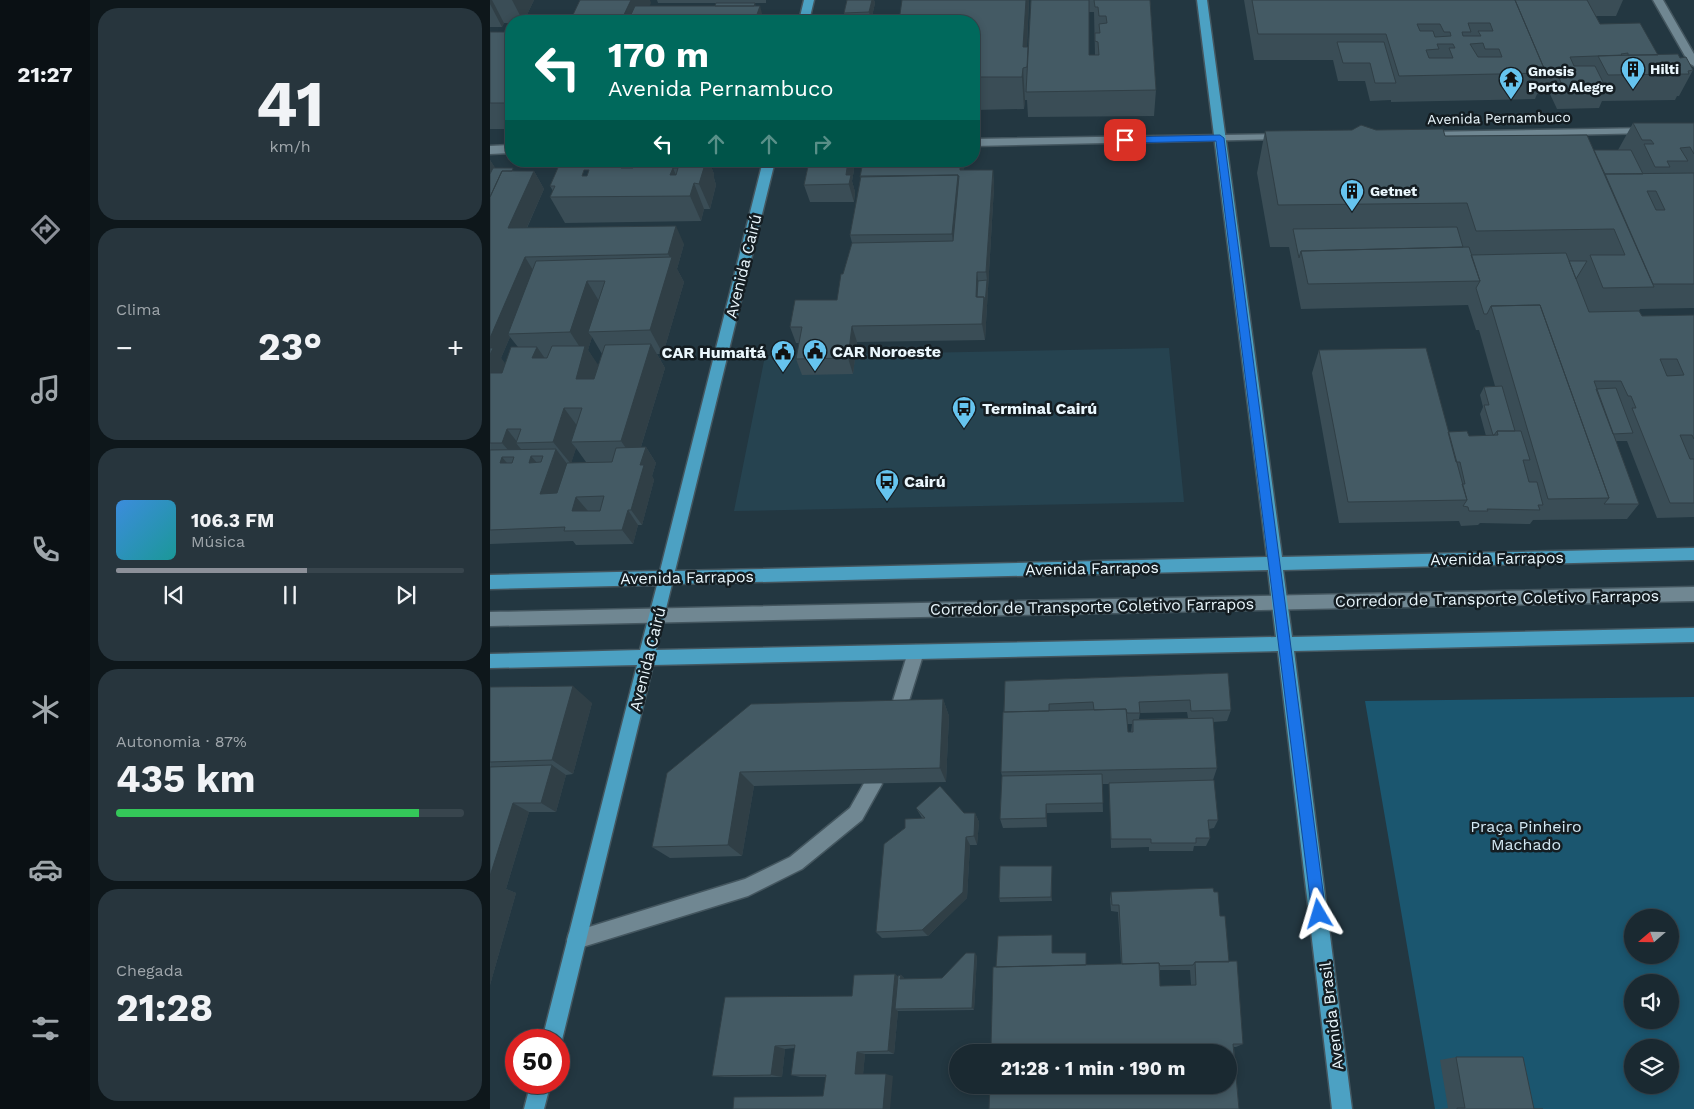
<!DOCTYPE html>
<html lang="pt">
<head>
<meta charset="utf-8">
<style>
  body { margin:0; font-family:"Work Sans",sans-serif; background:#27353d; color:#f1f3f6; height:100vh; display:flex; flex-direction:column; font-size:19px; white-space:nowrap }
  * { box-sizing:border-box; margin:0 }
  p { font-size:16px; color:#9fa6ab }
  .icon { flex:none; width:28px; height:28px; fill:none; stroke:currentColor; stroke-width:2; stroke-linecap:round; stroke-linejoin:round }
  .map { position:relative; flex:1; overflow:hidden }
  .sheet { display:flex; flex-direction:column; gap:8px; padding:8px; background:#0e171b; width:400px }
  .sheet>* { flex:none }
  .hud { position:absolute; left:15px; top:15px; width:475px; height:152px; border-radius:20px; box-shadow:0 2px 8px #0003,0 0 0 1px #38454d; background:#00695c; color:#fff; overflow:hidden }
  .needle { width:32px; rotate:250deg }
  .controls { position:absolute; left:1134px; top:909px; display:grid; gap:10px }
  .controls a { display:grid; place-items:center; width:55px; height:55px; border-radius:50%; background:#1a2931; box-shadow:0 2px 8px #0003,0 0 0 1px #38454d; font-size:25px }
  .speed { position:absolute; left:15px; top:1029px; display:flex; gap:10px; font-size:25px; font-weight:700; text-align:center }
  .speed>* { display:grid; place-content:center; width:65px; height:65px; border-radius:50%; background:#1a2931; box-shadow:0 2px 8px #0003,0 0 0 1px #38454d; line-height:1 }
  .speed .limit { border:8px solid #d22; background:#fff; color:#111 }
  .pin { position:absolute; display:grid; place-items:center; width:42px; height:42px; color:#fff; margin:-21px; border-radius:10px; box-shadow:0 2px 8px #0006 }
  .me { position:absolute; width:55px; margin:-28px; rotate:353deg; stroke-linejoin:round; filter:drop-shadow(0 0 4px #0008) }
  .turn { display:flex; align-items:center; gap:18px; height:105px; padding:0 20px; font-size:22px }
  .turn .icon { width:65px; height:65px; stroke-width:2.5 }
  .turn b { display:block; font-size:35px; line-height:42px }
  .lanes { display:flex; align-items:center; height:48px; padding:0 20px; background:#0003; justify-content:center; gap:25px; direction:ltr }
  .lanes .off { opacity:.35 }
  .big { font-size:38px; font-weight:700; line-height:1.1 }
  .sheet .card { flex:1; display:flex; flex-direction:column; justify-content:center; gap:8px; min-width:0; padding:0 18px; border-radius:20px; background:#27353d }
  .sheet .dial { align-items:center; gap:0 }
  .dial b { font-size:65px; line-height:1 }
  .song { display:flex; align-items:center; gap:15px }
  .cover { width:60px; height:60px; border-radius:8px; background:linear-gradient(135deg,hsl(210 70% 55%),hsl(180 70% 35%)) }
  .played { height:5px; border-radius:2px; background:linear-gradient(90deg,#8c9099 55%,#38454d 55%) }
  .keys { display:flex; justify-content:space-around; direction:ltr }
  .heat { display:flex; justify-content:space-between; align-items:center; font-size:28px; direction:ltr }
  .charge { height:8px; border-radius:4px; background:linear-gradient(90deg,#34c759 87%,#38454d 0) }
  .trip { position:absolute; left:459px; top:1044px; width:288px; height:50px; border-radius:25px; background:#1a2931; box-shadow:0 2px 8px #0003,0 0 0 1px #38454d; font-weight:700; line-height:50px; text-align:center }
  main { display:flex; flex:1; min-height:0 }
  .dock { display:flex; flex-direction:column; width:90px; justify-content:space-around; align-items:center; background:#0a1014; color:#9fa6ab }
  .dock .icon { width:35px; height:35px }
  .dock .selected { color:#8c9099 }
  .dock b { font-size:22px; color:#f1f3f6 }
  .map>svg:first-child { display:block }
  .built { fill:#264350 }
  .green { fill:#1b566f; fill-rule:evenodd }
  .lines { fill:none; stroke-linecap:round; stroke-linejoin:round }
  .minor-casing { stroke:#44565f; stroke-width:3 }
  .major-casing { stroke:#44565f; stroke-width:3 }
  .minor { fill:#708792; fill-rule:evenodd }
  .major { fill:#4ca1c3; fill-rule:evenodd }
  .wall { fill:#3a4d56; fill-rule:evenodd }
  .shaded-wall { fill:#303f46 }
  .building { fill:#445a64; stroke:#303f46; fill-rule:evenodd }
  .route { fill:#1a73e8; stroke:#114b97 }
  .labels { text-anchor:middle; stroke-width:5; stroke-linejoin:round; paint-order:stroke }
  .far-poi-label { font-size:14px; font-weight:bold; fill:#eaf7fd; stroke:#141d22; text-anchor:start }
  .far-street-label { font-size:14px; fill:#eaf7fd; stroke:#141d22 }
  .street-label { font-size:16px; fill:#eaf7fd; stroke:#141d22 }
  .poi-label { font-size:16px; font-weight:bold; fill:#eaf7fd; stroke:#141d22; text-anchor:start }
  .park-label { font-size:16px; fill:#d2e7f2; stroke:#141d22 }
</style>
</head>
<body>
<main>
<nav class="dock">
<b>21:27</b>
<svg class="icon selected" aria-label="directions" viewBox="0 0 24 24"><path d="M12 3l9 9-9 9-9-9zM9 14v-3h6M13 9l2 2-2 2"/></svg>
<svg class="icon" aria-label="music" viewBox="0 0 24 24"><path d="M9 18V5l10-2v13"/><circle cx="6" cy="18" r="3"/><circle cx="16" cy="16" r="3"/></svg>
<svg class="icon" aria-label="phone" viewBox="0 0 24 24"><path d="M5 4h4l2 5-3 2q2 4 5 5l2-3 5 2v4C11 20 4 13 5 4z"/></svg>
<svg class="icon" aria-label="climate" viewBox="0 0 24 24"><path d="M12 3v18M4 7l16 10M4 17L20 7"/></svg>
<svg class="icon" aria-label="car" viewBox="0 0 24 24"><path d="M5 17H2v-5l4-1 3-4h7l3 4 3 1v5h-3M9 17h6M6 11h13"/><circle cx="7" cy="17" r="2"/><circle cx="17" cy="17" r="2"/></svg>
<svg class="icon" aria-label="filters" viewBox="0 0 24 24"><path d="M4 7h16M4 17h16"/><circle cx="9" cy="7" r="2"/><circle cx="15" cy="17" r="2"/></svg>
</nav>
<section class="sheet">
<div class="card dial"><b>41</b><p>km/h</p></div>
<div class="card"><p>Clima</p>
<div class="heat"><a>−</a><b class="big">23°</b><a>+</a></div>
</div>
<div class="card">
<div class="song"><i class="cover"></i><div><b>106.3 FM</b><p>Música</p></div></div>
<div class="played"></div>
<div class="keys"><svg class="icon" aria-label="previous" viewBox="0 0 24 24"><path d="M18 5L8 12l10 7zM5 5v14"/></svg><svg class="icon" aria-label="pause" viewBox="0 0 24 24"><path d="M8 5v14M16 5v14"/></svg><svg class="icon" aria-label="next" viewBox="0 0 24 24"><path d="M6 5l10 7-10 7zM19 5v14"/></svg></div>
</div>
<div class="card"><p>Autonomia · 87%</p><b class="big">435 km</b><div class="charge"></div></div>
<div class="card"><p>Chegada</p><b class="big">21:28</b></div>
</section>
<div class="map">
<svg width="1204" height="1109" viewBox="0 0 1204 1109">
  <rect width="100%" height="100%" fill="#233741"/>
  <path class="built" d="M679 348 694 502 244 511 275 356Z"/>
  <path class="green" d="M1204 697V1109H945L875 701ZM1142 918H1180V955H1142ZM1142 982H1180V1020H1142ZM1142 1048H1180V1085H1142Z"/>
  <g class="lines">
    <g class="minor-casing">
      <path id="minor" d="M1163 0H1173L1204 54V66L1199 63Z
        M1158 128 1162 129V133L936 138 930 135 936 132Z
        M793 134 797 135V139L484 146V139Z
        M21 145V153L0 154V146Z
        M1204 587V601L0 626V612Z
        M426 645 432 647 434 652 414 717 412 723 406 725 400 723 398 717 418 652 420 647Z
        M383 776 389 778 392 784 372 820 312 869 258 896 86 949 79 947 77 940 79 933 86 931 255 879 300 857 360 808 377 778Z"/>
    </g>
    <g class="major-casing">
      <path id="major" d="M314 0H324L319 21H309Z
        M707 0H717L792 557 1204 548V560L793 570 802 637 1204 628V642L804 651 862 1109H842L788 651 163 665 72 1040 69 1047V1040H52L147 665 0 668V654L150 650 167 585 0 589V575L170 571 273 161H285L185 571 777 557ZM778 570 786 637 166 650 182 584Z
        M41 1082H61L54 1109H34Z"/>
    </g>
    <use href="#minor" class="minor"/>
    <use href="#major" class="major"/>
  </g>
  <path class="wall" d="M0 0H44L34 21H21V23H14L12 27H0Z
    M167 0H276V3H168Z
    M357 0H384L385 3 381 21H356L354 13Z
    M412 0H539L537 47 538 54 541 0H660L666 90 664 116 538 117 537 100H535L534 109 484 110V21ZM599 12H604L605 55H599Z
    M754 0H1133L1126 16H1106L1110 24 1168 55 1190 58 1203 70 1189 96H1187L1185 100 1112 101 1109 108 1067 109 1060 94H1047L1045 99 901 102V100L880 101 875 81H848L843 60H764Z
    M0 32H21V129H0Z
    M1143 123H1204V308L1150 309 1149 311 1152 316 1204 315V517L1167 518 1137 441H1126L1149 504 1137 519 1043 520 1040 524 990 523 988 525 971 526 969 521 849 523 822 373 829 350 958 432 979 436H996L990 414 993 407 990 395 994 387 1005 386 989 330H986L978 305 811 309 799 247H780L767 173 775 131 886 130 1104 150H1128Z
    M0 160 5 168 25 171H44L54 189 37 228 194 244 187 269 194 282 173 354H167L175 368 151 447H156L166 463 162 476 164 480 152 525H148L143 544 86 545 83 541 0 544ZM20 337 28 347 15 364 11 358ZM102 337 112 354 108 366 98 350ZM86 448 96 462 81 463Z
    M219 161 224 174V178L226 185 220 209H214L211 221 75 223 60 197 63 191 60 186 70 163ZM94 170H99L97 176H92Z
    M362 161 364 170 362 181 365 192 364 202H320L314 185 319 162Z
    M472 161 474 170H503L504 187 495 340 367 342 363 374 312 375 306 359 309 343H306L300 327 347 300 362 243 360 235 371 180 370 177 376 167Z
    M738 673 741 710 737 721 723 722 727 768 723 780 728 820 724 828 719 829 720 838 716 846H704L703 851H659V847L621 848 619 784H612L613 812 557 813V827L513 828 510 819 512 776 511 772 515 681ZM697 712 698 718 649 719 650 713ZM637 724H642L641 732H638Z
    M0 687 102 703 83 774 76 775 66 812H39L16 889 26 893 0 985Z
    M453 699 459 716 456 782 264 786 252 856 180 858 162 847 177 773Z
    M426 808 474 813H485L489 822 487 845H480L477 898 438 936 392 938 386 932 432 818Z
    M562 870V901L510 902 509 898Z
    M621 892 730 916 739 962 753 1044 746 1047H744L749 1109 500 1085H565V1086H582L738 1052H652V1049L506 1051 501 1047 506 967 562 935V953L596 965 631 964 628 912 621 911 620 899ZM670 970H700L701 985 670 986Z
    M487 956 484 1010 408 1011 404 1054H375L373 1074 403 1076 333 1096 336 1077H310L301 1075 305 1048 295 1049 292 1077H234L222 1076 362 996 405 974 408 977 411 975 414 978V979L452 978Z
    M966 1057 1044 1109H1053H950L958 1108 950 1060Z"/>
  <path class="shaded-wall" d="M0 0H2L14 23 12 27 0 4Z
    M22 0H44L34 21H33Z
    M141 0H160L161 3 153 21H131Z
    M382 0H384L385 3 381 21 379 12Z
    M536 0H539L536 67 533 47Z
    M265 3 268 12 270 6 274 21H258Z
    M533 68 535 100 534 109 532 77Z
    M0 160 10 175 0 195Z
    M212 161H219L224 174V178L226 185 220 209 209 184Z
    M358 161H362L364 170 362 181 365 192 364 202 356 175Z
    M470 161H472L474 169 472 188 470 170Z
    M183 168 194 194 180 175Z
    M503 170 504 187 495 340 492 324 494 297 497 280 496 272Z
    M44 171 54 189 29 245 18 228Z
    M468 175 471 200 466 259 462 234Z
    M204 183 214 209 211 221 200 196Z
    M186 226 194 244 187 269 194 282 173 354 160 330 181 259 178 254Z
    M35 257 46 275 18 334 20 337 11 358 21 371 0 381V338Z
    M487 272 489 289 488 306 486 297Z
    M97 281 112 306 98 332 102 337 98 350 111 369 102 402 86 379 93 352 80 332Z
    M362 326 367 342 363 374 358 358Z
    M161 344 175 368 146 463 131 441Z
    M47 347 63 370 42 358Z
    M74 408 91 431 81 442 86 448 81 464 63 442Z
    M17 429 28 443H26L35 454 31 465 12 443Z
    M156 447 166 463 162 476 164 480 152 525 141 510 150 465Z
    M66 449 78 465 63 508 50 494Z
    M41 456 54 471 39 463Z
    M12 457 25 473 10 463Z
    M86 497 98 511H82Z
    M138 510 148 525 143 544 132 530Z
    M83 686 102 703 83 774 62 760Z
    M453 699 459 716 456 782 450 768Z
    M62 765 76 775 66 812 51 803Z
    M250 772 264 786 252 856 238 845Z
    M23 803 39 812 16 889 26 893 0 985V876Z
    M556 804 557 813V827L556 818Z
    M485 813 489 822 487 845 484 836Z
    M476 837 480 845 477 898 438 936 432 930Z
    M562 866V901L561 897Z
    M485 953 487 956 484 1010 482 1008Z
    M405 974 410 979 411 975 414 978 405 1009 408 1011 404 1054 398 1051Z
    M285 1046 295 1049 292 1077 281 1075Z
    M367 1052 375 1054 373 1076 365 1074Z
    M396 1074 403 1076 400 1109H393Z"/>
  <path class="building" d="M90 0H141L131 21H80Z
    M357 0H382L379 12 354 13Z
    M412 0H536L533 47H538L537 67 533 68 532 77H484V21H409Z
    M541 0H599V55H609L608 42 605 41V33H610L609 24 617 23 616 16H609L608 7H605L604 0H660L666 90 536 92Z
    M762 0H1025L1056 73 909 76 896 34H768ZM978 23H1000L1003 31H988L991 36H973L972 32H981ZM927 24H950L954 32H960L961 36 945 37 943 31H930ZM993 43 995 49H1009L1012 57H988L980 44ZM947 44H963L965 48H959L963 58H939L936 50 949 49Z
    M1025 0H1097L1110 24 1150 23 1168 55H1138V53L1131 54 1132 55 1080 57 1084 66H1105L1117 90 1075 91 1068 76H1055L1056 73Z
    M226 3H265L264 6H225Z
    M145 6H270L265 20 258 21H138Z
    M0 32H21V103H0Z
    M847 42H894L906 83H885L880 63H853Z
    M1188 54 1190 58 1196 57 1203 70 1198 71 1199 74 1118 75 1108 56Z
    M1143 123H1204V154L1200 147 1190 148 1198 161H1177L1180 167H1165L1154 144H1164L1161 140H1152Z
    M871 125 886 130 953 129 955 136 1097 135 1164 287 1113 288 1100 255H1135L1124 229 986 231 977 203 788 205 775 131 862 130Z
    M1104 150H1141L1153 174H1115Z
    M76 161H216L209 184 204 183 200 196 60 197 65 186H60L70 163 75 162ZM133 163H144L143 168H131ZM183 168H188L186 175H180ZM94 170H99L97 176H92Z
    M358 161 356 175H361L359 184 314 185 319 162Z
    M377 161H470V170H503L496 272H487L486 297H494L492 324 362 326 358 358 306 359 312 327H300L305 300H347L351 274H353L362 243 463 241 469 176H468V175L370 177 372 167H376Z
    M3 168H23L22 171H12L0 197V174Z
    M12 171H44L18 228 186 226 178 254 35 257 0 338V197Z
    M1204 173V284H1163L1115 174ZM1157 191H1166L1175 210H1166Z
    M468 175 462 234 360 235 371 176Z
    M967 227 973 247 811 251 809 258 803 229Z
    M979 247 990 281 818 284 811 251Z
    M1076 253 1099 312 1149 311 1152 316 1204 315V439L1202 435H1190L1200 459H1204V503H1180L1142 408H1146L1141 396H1138L1131 381H1104L1149 504H1114L1119 498 1050 305 1001 306 997 314H994L986 288 990 281 981 255ZM1170 359H1187L1194 375 1177 376Z
    M182 257 160 330 98 332 115 281H97L80 332 18 334 46 261Z
    M1079 261H1097L1086 279Z
    M497 280 495 305 494 297H487L488 281Z
    M1050 305 1119 498 1058 499 1001 306Z
    M161 344 131 441 81 442 92 408H74L63 442 26 443 31 429H17L12 443H0V373H12L21 347H47L42 358H57L62 346H95L86 379H104L115 345Z
    M0 348H3L0 355Z
    M936 348 977 500 858 502 829 350Z
    M1012 386 1025 431H1007L1004 435H1003L994 405H999L994 387Z
    M1126 388 1143 433 1123 434 1106 389Z
    M977 431 979 436 1008 435 1007 431H1031L1040 460H1033L1039 482H1047L1053 505H1048L1050 510 997 509 998 511H979L978 507 973 506 977 500 972 484H975L970 462H966L958 432Z
    M156 447 150 465H154L141 510H138L132 530 74 531 75 527 0 530V450L66 449 50 494 67 493 77 463 122 462 126 448ZM41 456H53L51 462 39 463ZM12 457H24L22 463H10ZM114 496 110 511H82L86 497Z
    M738 673 741 710 701 711 700 700 649 702 650 713H637L636 709 604 710 603 702 559 704V711L514 712 515 681Z
    M83 686 62 760 0 762V687Z
    M453 699 450 768 250 772 238 845 162 847 177 773 261 704Z
    M636 709 638 732H643V720L723 718 727 768 511 772 513 712Z
    M62 765 51 803H23L0 876V767Z
    M612 774 613 803 556 804V818L510 819 512 776Z
    M724 780 728 820H718L720 838H706V843H661V839H621L619 783Z
    M450 786 474 813H485L484 836 476 837 473 892 432 930 386 932 394 844 415 828V819L435 818 426 808Z
    M510 866H562L561 897 509 898Z
    M723 888 724 892H728L730 916H735L739 962H705L703 965 670 966 669 963 632 964 629 905H622L621 892Z
    M562 935V953H596V965L506 967 508 936Z
    M476 953H485L482 1008 405 1009 408 976 411 975 410 979 452 978Z
    M747 961 753 1044H743L749 1109H499L500 1085H563V1086H582V1085H738V1052H654V1045H616V1052H581V1046L501 1047 503 967 669 963 670 986 706 985 705 962Z
    M405 974 398 1051 367 1052 365 1074H396L393 1109H243L244 1097 333 1096 336 1075H301L305 1045 285 1046 281 1075 222 1076 235 997 362 996 364 975Z
    M966 1057H1033L1044 1109H1053H967V1108H975Z"/>
  <path class="route" d="M730 135 734 138 836 914 834 919 829 921 824 919 822 914 726 141 635 143 631 140 635 137Z"/>
  <defs>
    <g id="building-pin" transform="scale(1.25)"><path d="M0 17L-7.5 6A9.5 9.5 0 1 1 7.5 6Z" fill="#66c4ef" stroke="#141d22"/><path d="M-4-6H4V6H1V3H-1V6H-4ZM-2.5-4.3h1.7v1.8h-1.7ZM.8-4.3h1.7v1.8H.8ZM-2.5-1h1.7V.8h-1.7ZM.8-1h1.7V.8H.8Z" fill="#111"/></g>
    <g id="temple-pin" transform="scale(1.25)"><path d="M0 17L-7.5 6A9.5 9.5 0 1 1 7.5 6Z" fill="#66c4ef" stroke="#141d22"/><path d="M0-6L5-2H3V0L6.5 2.5H4V6H1.5V3h-3V6H-4V2.5H-6.5L-3 0V-2H-5Z" fill="#111"/></g>
    <g id="civic-pin" transform="scale(1.25)"><path d="M0 17L-7.5 6A9.5 9.5 0 1 1 7.5 6Z" fill="#66c4ef" stroke="#141d22"/><path d="M-.6-6.5H3V-4.5H.6V-3L4-1V1h2V6H-6V1h2V-1L-.6-3ZM-1.2 2.5V6h2.4V2.5Z" fill="#111"/></g>
    <g id="bus-pin" transform="scale(1.25)"><path d="M0 17L-7.5 6A9.5 9.5 0 1 1 7.5 6Z" fill="#66c4ef" stroke="#141d22"/><path d="M-5-6H5V4H4V6H2V4H-2V6H-4V4H-5ZM-3.5-4V0h7V-4ZM-3.5 1.2v1.5H-2V1.2ZM2 1.2v1.5H3.5V1.2Z" fill="#111"/></g>
  </defs>
  <g fill-rule="evenodd">
    <use href="#building-pin" x="1143" y="69"/>
    <use href="#temple-pin" x="1021" y="79"/>
    <use href="#building-pin" x="862" y="191"/>
    <use href="#civic-pin" x="325" y="351"/>
    <use href="#civic-pin" x="293" y="352"/>
    <use href="#bus-pin" x="474" y="408"/>
    <use href="#bus-pin" x="397" y="481"/>
  </g>
  <g class="labels">
    <g class="far-poi-label">
      <text x="1160" y="74">Hilti</text>
      <text x="1038" y="76">Gnosis<tspan x="1038" dy="16">Porto Alegre</tspan></text>
      <text x="880" y="196">Getnet</text>
    </g>
    <g class="far-street-label">
      <text transform="translate(1009 118) rotate(-1)" y="5">Avenida Pernambuco</text>
    </g>
    <g class="street-label">
      <text transform="translate(253 266) rotate(-76)" y="6">Avenida Cairú</text>
      <text transform="translate(1007 558) rotate(-1)" y="6">Avenida Farrapos</text>
      <text transform="translate(602 568) rotate(-1)" y="6">Avenida Farrapos</text>
      <text transform="translate(197 577) rotate(-1)" y="6">Avenida Farrapos</text>
      <text transform="translate(1007 598) rotate(-1)" y="6">Corredor de Transporte Coletivo Farrapos</text>
      <text transform="translate(602 606) rotate(-1)" y="6">Corredor de Transporte Coletivo Farrapos</text>
      <text transform="translate(157 659) rotate(-76)" y="6">Avenida Cairú</text>
      <text transform="translate(841 1016) rotate(-97)" y="6">Avenida Brasil</text>
    </g>
    <g class="poi-label">
      <text x="342" y="357">CAR Noroeste</text>
      <text x="276" y="358" text-anchor="end">CAR Humaitá</text>
      <text x="492" y="414">Terminal Cairú</text>
      <text x="414" y="487">Cairú</text>
    </g>
    <g class="park-label">
      <text x="1036" y="832">Praça Pinheiro<tspan x="1036" dy="18">Machado</tspan></text>
    </g>
  </g>
</svg>
<div class="controls">
<a><svg class="needle" viewBox="-14 -14 28 28"><path d="M0-13l5 13h-10z" fill="#e53935"/><path d="M0 13l5-13h-10z" fill="#9fa6ab"/></svg></a>
<a><svg class="icon" aria-label="sound" viewBox="0 0 24 24"><path d="M4 9h4l5-4v14l-5-4H4zM17 9q2 3 0 6"/></svg></a>
<a><svg class="icon" aria-label="layers" viewBox="0 0 24 24"><path d="M12 4l9 5-9 5-9-5zM3 14l9 5 9-5"/></svg></a>
</div>
<div class="speed"><div class="limit">50</div></div>
<div class="pin" style="left:635px;top:140px;background:#d93025"><svg class="icon" aria-label="arrive" viewBox="0 0 24 24"><path d="M6 21V4h12l-3 4 3 4H6"/></svg></div>
<svg class="me" style="left:829px;top:914px" viewBox="-20 -20 40 40"><path d="M0-17L14 15 0 8-14 15z" fill="#1a73e8" stroke="#fff" stroke-width="4"/></svg>
<div class="trip">21:28 · 1 min · 190 m</div>
<div class="hud">
<div class="turn"><svg class="icon" aria-label="left" viewBox="0 0 24 24"><path d="M17 20v-9H6M10 6l-5 5 5 5"/></svg><div><b>170 m</b>Avenida Pernambuco</div></div>
<div class="lanes"><svg class="icon" aria-label="left" viewBox="0 0 24 24"><path d="M17 20v-9H6M10 6l-5 5 5 5"/></svg><svg class="icon off" aria-label="ahead" viewBox="0 0 24 24"><path d="M12 20V5M6 11l6-6 6 6"/></svg><svg class="icon off" aria-label="ahead" viewBox="0 0 24 24"><path d="M12 20V5M6 11l6-6 6 6"/></svg><svg class="icon off" aria-label="right" viewBox="0 0 24 24"><path d="M7 20v-9h11M14 6l5 5-5 5"/></svg></div>
</div>
</div>
</main>
</body>
</html>
